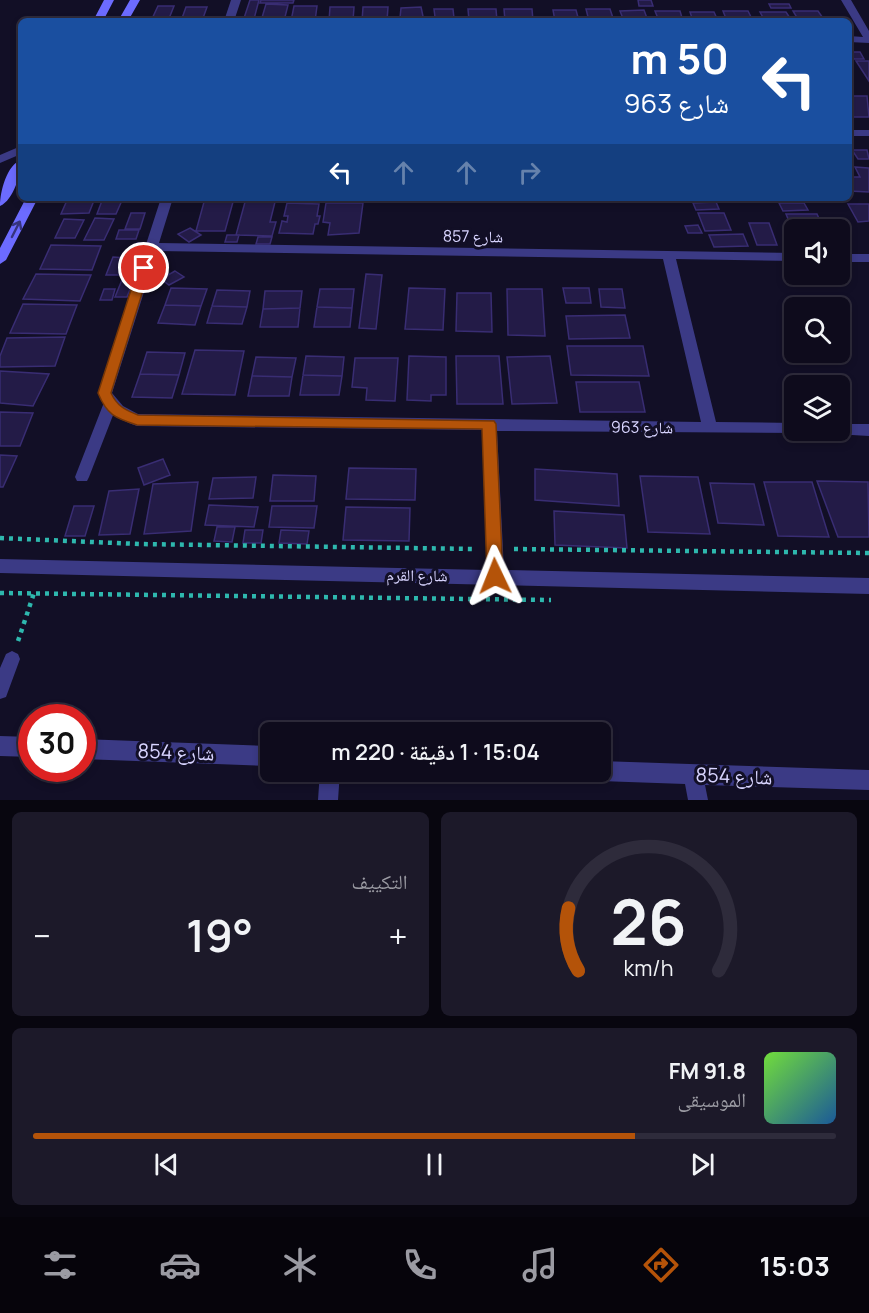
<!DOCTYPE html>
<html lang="ar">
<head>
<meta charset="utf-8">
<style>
  body { margin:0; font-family:Manrope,"Noto Naskh Arabic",sans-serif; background:#1c1929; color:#f1f3f6; direction:rtl; height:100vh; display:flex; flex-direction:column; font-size:22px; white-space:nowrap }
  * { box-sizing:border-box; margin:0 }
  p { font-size:20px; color:#9b9ba3 }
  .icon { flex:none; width:33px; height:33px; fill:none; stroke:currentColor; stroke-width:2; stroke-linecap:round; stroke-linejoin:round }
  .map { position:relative; height:800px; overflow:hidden; direction:ltr }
  .drawer { display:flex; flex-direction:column; gap:12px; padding:12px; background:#08060f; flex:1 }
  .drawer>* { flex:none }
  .banner { position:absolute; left:18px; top:18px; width:834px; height:183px; border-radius:9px; box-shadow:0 3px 9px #0003,0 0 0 2px #2e2b3b; direction:rtl; background:#1a4fa0; color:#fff; overflow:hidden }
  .tools { position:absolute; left:784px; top:219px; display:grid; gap:12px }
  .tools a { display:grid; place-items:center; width:66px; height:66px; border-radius:9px; background:#0e0b1c; box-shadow:0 3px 9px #0003,0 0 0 2px #2e2b3b; font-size:30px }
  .speed { position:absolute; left:18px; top:704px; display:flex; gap:12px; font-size:30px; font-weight:700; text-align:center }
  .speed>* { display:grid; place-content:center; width:78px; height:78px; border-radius:50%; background:#0e0b1c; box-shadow:0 3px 9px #0003,0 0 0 2px #2e2b3b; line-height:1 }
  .speed .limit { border:9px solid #d22; background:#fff; color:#111 }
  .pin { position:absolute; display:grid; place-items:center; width:51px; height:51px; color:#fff; margin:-26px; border:3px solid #fff; border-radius:50%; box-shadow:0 2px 6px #0007 }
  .me { position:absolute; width:66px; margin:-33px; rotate:358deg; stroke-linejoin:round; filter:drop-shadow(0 0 4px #0008) }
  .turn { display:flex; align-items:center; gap:21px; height:126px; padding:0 24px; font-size:27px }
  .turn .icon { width:78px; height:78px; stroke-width:2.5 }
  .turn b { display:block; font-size:42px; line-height:51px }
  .lanes { display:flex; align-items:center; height:57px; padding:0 24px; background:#0003; justify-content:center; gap:30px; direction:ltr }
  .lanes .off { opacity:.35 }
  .big { font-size:45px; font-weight:600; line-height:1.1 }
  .drawer .card { flex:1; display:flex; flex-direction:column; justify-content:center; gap:9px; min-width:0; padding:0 21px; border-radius:9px; background:#1c1929 }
  .drawer .dial { align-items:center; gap:0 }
  .dial svg { height:156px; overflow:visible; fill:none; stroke:#2e2b3b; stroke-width:7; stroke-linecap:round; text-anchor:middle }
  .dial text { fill:#f1f3f6; stroke:none }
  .song { display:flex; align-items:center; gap:18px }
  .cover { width:72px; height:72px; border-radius:9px; background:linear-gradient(135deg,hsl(100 70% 55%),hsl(210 70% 35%)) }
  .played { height:6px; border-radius:3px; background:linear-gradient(90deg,#b45309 75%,#2e2b3b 75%) }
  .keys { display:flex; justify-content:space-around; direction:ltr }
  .heat { display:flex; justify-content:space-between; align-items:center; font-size:33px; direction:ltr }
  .drawer .tiles { flex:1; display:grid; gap:12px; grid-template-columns:1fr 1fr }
  .card:last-child { grid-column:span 2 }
  .trip { position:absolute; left:260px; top:722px; width:351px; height:60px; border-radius:9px; background:#0e0b1c; box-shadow:0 3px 9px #0003,0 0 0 2px #2e2b3b; font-weight:600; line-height:60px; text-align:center; direction:rtl }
  .menu { display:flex; height:96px; justify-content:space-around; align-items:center; background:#06040b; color:#9b9ba3 }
  .menu .icon { width:42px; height:42px }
  .menu .selected { color:#b45309 }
  .menu b { font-size:27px; color:#f1f3f6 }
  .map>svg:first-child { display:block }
  .building { fill:#231b47; stroke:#392d73; stroke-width:1.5 }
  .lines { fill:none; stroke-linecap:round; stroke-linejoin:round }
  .path { stroke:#2eb8ae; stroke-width:4.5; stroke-dasharray:4 5; stroke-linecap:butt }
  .lane { fill:#3b3a85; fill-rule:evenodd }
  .street { fill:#3b3a85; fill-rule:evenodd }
  .secondary { fill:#6c6bff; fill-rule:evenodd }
  .oneway { stroke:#36347d }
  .route { fill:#b45309; stroke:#753606; stroke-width:1.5 }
  .labels { text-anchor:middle; stroke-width:6; stroke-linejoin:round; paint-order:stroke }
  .street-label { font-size:16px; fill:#d8d4ff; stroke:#120f26 }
  .near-street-label { font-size:20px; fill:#d8d4ff; stroke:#120f26 }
</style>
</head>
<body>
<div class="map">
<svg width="869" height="800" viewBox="0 0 869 800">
  <rect width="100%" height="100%" fill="#120f26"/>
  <path class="building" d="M250 0H259L254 19 244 18Z
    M261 0H294L293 3H260Z
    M638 0H651L653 6H639Z
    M266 4 288 5 284 21H261Z
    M769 4H789L791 8H771Z
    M158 6H174L168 21H151Z
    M294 6H317L315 21H291Z
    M186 7H207L202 21H181Z
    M330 7H354L353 21H329Z
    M363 7H388L387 21H362Z
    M421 7 424 21H394V18H400L401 8Z
    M434 9H453L454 18H457V21H431V17H435Z
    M468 9H496L497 21H469Z
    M504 9H532L533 21H505Z
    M586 9H610L614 21H589Z
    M553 10H576L579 21H555Z
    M644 10 648 21H624L620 11Z
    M655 11H680L683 21H659Z
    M723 11H748L753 21H727Z
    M793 11H818L825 21H799Z
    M690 12H714L718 21H693Z
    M760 12H786L792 21H765Z
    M849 52H860L864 59H854Z
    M856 61H869V81Z
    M849 96H867L869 117H852L849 110Z
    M852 150H867L869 159H858Z
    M855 167 869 168V192L849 191V177H860Z
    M68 198H95L89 213 61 214Z
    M103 198H123L116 214H97Z
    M204 202H233L225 231H196Z
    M245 202H275L270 222H276L272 236 236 235Z
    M716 202 719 209 696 210 693 203Z
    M287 203 319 204 317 216H320L318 224H315L313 234 279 233 282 221 287 222 288 216H284Z
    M326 203H363L359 233 328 235 330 223 323 222Z
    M779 203H804L808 210 783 211Z
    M848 204H869V221L858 222Z
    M131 213H145L140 229H125Z
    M698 213H724L731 230 705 231Z
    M786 214H817L824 230 793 231Z
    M95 218 114 219 104 240H84Z
    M64 219 84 220 75 238H55Z
    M749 223H769L777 245H757Z
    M698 225 702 233H688L685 226Z
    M190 228 201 235 189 242 178 234Z
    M119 230H139L136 239H116Z
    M743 234 748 246 714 247 709 235Z
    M227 235H239L237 242H225Z
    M258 237H272L270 244H256Z
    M137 243H147L139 267H128Z
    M51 245 101 246 92 270 40 269Z
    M113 257 126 258 120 275H106Z
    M126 270H137L127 297H115Z
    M175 271 184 277 169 285 161 279Z
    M36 274 91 275 80 301 23 299Z
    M366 274 382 275 376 329 359 328Z
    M171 288 207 289 201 306 165 305Z
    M409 288 445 289 443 330 405 329Z
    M563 288H589L591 303H566Z
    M104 289H115L112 300H100Z
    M320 289H354L352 308 317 307Z
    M507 289H542L545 336 508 335Z
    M599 289H622L625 308 601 307Z
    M217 290 250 291 247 307 212 306Z
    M265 291H302L300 308 263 309Z
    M457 293H491L492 332 456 331Z
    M23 304 77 305 66 334 10 333Z
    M165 305 201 306 195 325 158 323Z
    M212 306 247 307 242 324 207 323Z
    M317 307 352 308 350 327H314Z
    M300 308 298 327H260L263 309Z
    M625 315 630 338 569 339 566 316Z
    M65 337 55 366 0 367V356L7 338Z
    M567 346H643L649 376 571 375Z
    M195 350 244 351 235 395 182 394Z
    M147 352 185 353 179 375 140 374Z
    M306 356 344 357 342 376 303 375Z
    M409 356 446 357V395H431V401L407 400Z
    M456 356H499L503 404H457Z
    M550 356 557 403 512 404 507 357Z
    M256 357 296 358 292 377 252 376Z
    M355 358H398L395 401 366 400 367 388 352 387Z
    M0 371 49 374 33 406 0 403Z
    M140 374 179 375 172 398 132 397Z
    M303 375 342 376 339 395H300Z
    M252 376 292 377 289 396H248Z
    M576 382H639L645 412H580Z
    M0 412 33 413 20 446H0Z
    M0 455 17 456 3 487H0Z
    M163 459 170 475 144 485 138 468Z
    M349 468 416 469 415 500 346 499Z
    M535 469 617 474 619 506 535 500Z
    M273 475 316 476 314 501H270Z
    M640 476 698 477 710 534 648 532Z
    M256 477 253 498 209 499 213 478Z
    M817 481 868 482 869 537H838Z
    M198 482 191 531 144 534 153 484Z
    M764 482H812L829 537 778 536Z
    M710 483 754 484 764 525 718 523Z
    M139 489 130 534 99 535 109 491Z
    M209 505 258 507 254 527 205 525Z
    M74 506H94L85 536H65Z
    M272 506H317L314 528 269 527Z
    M346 507 410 508 409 541 343 540Z
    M554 511 624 515 627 548 555 545Z
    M217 527H235L232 542 214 541Z
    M245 530H263L261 543H243Z
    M281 530 309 531 307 544 279 543Z"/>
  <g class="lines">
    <path class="path" d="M0 538 139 544 476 549
      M514 549 869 553
      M0 593 551 600
      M18 641 34 593"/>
    <path class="lane" d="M110 400 117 405 89 477 87 481H77L75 477 103 405Z
      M12 651 18 654 20 659 6 697 0 699V668L6 654Z"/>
    <path class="street" d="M231 0H241L234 21H224Z
      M841 0H851L869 31V43L849 42V36L863 37Z
      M849 130H869V136H849Z
      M21 146V154L0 163V155Z
      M161 198H173L159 243 795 253V261L676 259 716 422 795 423V430H802L800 433 497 431 504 570 869 578V594L0 573V559L487 570 482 430 137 426C118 420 106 411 98 393ZM157 251 663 259 701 422 138 414 123 406 112 393Z
      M840 254H869V262H840Z
      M840 424H869V436L835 434 833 430H840Z
      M0 736 32 737V757L0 756Z
      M82 739 270 746V766L82 759Z
      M600 761 869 770V790L705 785 708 800H688L685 784 600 781 593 778 590 771H600Z
      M320 771H340L338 800H318Z"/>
    <path class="secondary" d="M104 0H114L103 21H93Z
      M130 0H140L128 21H118Z
      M21 160C21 173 14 200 0 206 0 191 7 165 21 160Z
      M26 198H38L6 260 0 264V248Z"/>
  </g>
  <defs><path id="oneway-shaft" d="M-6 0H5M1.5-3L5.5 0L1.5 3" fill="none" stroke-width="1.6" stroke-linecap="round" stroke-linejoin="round" transform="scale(1.5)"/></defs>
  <use class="oneway" href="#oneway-shaft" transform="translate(16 229) rotate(-63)"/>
  <path class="route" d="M144 264 150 268 111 393C117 406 125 410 138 415L494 421 496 424 503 576 501 581 495 583 490 581 487 576 482 429 137 425C115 418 107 415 98 393L138 268Z"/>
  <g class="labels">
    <g class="street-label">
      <text transform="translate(473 236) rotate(1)" y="6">شارع 857</text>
      <text transform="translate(642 427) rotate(1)" y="6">شارع 963</text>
      <text transform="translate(417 575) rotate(1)" y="6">شارع القرم</text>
    </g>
    <g class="near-street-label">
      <text transform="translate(176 752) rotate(2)" y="7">شارع 854</text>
      <text transform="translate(734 776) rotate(2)" y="7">شارع 854</text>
    </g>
  </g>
</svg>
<div class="tools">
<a><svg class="icon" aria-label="sound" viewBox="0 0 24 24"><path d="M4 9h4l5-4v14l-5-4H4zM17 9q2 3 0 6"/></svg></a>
<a><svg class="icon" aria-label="search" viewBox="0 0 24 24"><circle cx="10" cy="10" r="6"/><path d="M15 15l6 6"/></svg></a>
<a><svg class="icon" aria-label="layers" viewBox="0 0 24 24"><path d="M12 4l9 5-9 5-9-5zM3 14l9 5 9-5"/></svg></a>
</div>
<div class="speed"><div class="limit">30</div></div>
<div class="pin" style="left:144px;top:268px;background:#d93025"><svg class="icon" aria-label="arrive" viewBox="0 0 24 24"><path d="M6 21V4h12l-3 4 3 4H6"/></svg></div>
<svg class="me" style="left:495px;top:576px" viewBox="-20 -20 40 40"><path d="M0-17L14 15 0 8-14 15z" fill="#b45309" stroke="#fff" stroke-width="4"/></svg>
<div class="trip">15:04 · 1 دقيقة · 220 m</div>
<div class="banner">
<div class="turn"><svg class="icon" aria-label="left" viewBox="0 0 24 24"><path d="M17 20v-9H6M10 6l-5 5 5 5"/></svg><div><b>50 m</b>شارع 963</div></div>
<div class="lanes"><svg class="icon" aria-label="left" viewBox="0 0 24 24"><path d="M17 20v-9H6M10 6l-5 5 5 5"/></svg><svg class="icon off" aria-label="ahead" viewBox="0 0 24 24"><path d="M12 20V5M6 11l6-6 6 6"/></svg><svg class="icon off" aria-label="ahead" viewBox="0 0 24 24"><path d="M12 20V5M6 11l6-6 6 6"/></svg><svg class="icon off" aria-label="right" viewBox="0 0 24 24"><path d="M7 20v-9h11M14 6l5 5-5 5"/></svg></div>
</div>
</div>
<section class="drawer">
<div class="tiles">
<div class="card dial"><svg viewBox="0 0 100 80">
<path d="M14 69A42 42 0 1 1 86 69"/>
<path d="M14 69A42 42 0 0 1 9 37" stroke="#b45309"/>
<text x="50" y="56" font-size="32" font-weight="700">26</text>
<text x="50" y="72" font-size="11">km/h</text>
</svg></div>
<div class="card"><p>التكييف</p>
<div class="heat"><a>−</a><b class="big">19°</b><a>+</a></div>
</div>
<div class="card">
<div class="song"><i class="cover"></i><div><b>91.8 FM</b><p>الموسيقى</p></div></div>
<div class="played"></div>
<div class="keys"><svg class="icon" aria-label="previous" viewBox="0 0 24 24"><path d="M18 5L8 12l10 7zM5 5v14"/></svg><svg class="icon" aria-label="pause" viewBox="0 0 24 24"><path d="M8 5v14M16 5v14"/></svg><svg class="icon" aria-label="next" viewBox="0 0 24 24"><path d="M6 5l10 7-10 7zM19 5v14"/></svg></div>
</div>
</div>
</section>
<nav class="menu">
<b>15:03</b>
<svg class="icon selected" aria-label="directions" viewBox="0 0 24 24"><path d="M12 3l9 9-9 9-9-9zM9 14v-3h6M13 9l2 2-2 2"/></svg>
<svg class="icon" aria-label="music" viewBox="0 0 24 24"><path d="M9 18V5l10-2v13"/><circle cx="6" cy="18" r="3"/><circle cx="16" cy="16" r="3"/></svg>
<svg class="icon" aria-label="phone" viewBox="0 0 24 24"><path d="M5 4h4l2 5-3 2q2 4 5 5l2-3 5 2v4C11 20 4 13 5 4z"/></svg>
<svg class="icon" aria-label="climate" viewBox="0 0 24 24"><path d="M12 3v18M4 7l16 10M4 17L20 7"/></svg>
<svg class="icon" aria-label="car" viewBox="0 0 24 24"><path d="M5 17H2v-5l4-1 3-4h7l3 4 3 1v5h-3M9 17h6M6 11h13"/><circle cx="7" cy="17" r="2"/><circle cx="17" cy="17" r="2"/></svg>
<svg class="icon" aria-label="filters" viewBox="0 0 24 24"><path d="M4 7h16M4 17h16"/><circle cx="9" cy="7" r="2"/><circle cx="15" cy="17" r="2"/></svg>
</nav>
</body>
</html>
